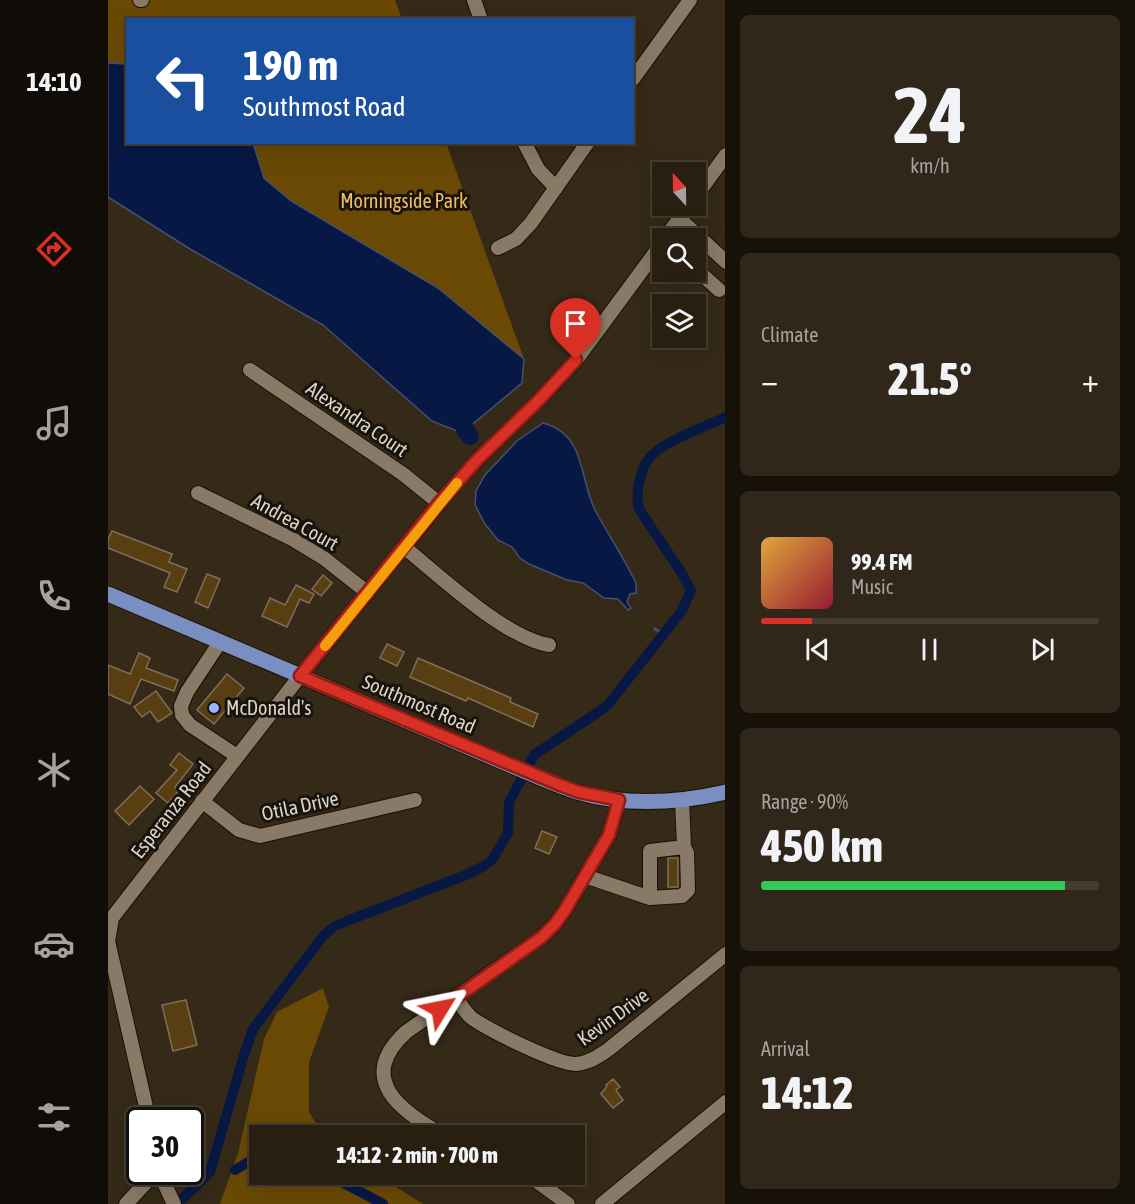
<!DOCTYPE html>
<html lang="en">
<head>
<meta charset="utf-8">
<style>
  body { margin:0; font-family:"Asap Condensed",sans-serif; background:#30271a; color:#f1f3f6; height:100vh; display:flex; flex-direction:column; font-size:22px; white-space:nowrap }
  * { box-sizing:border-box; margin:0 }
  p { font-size:20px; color:#a5a29f }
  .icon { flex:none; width:33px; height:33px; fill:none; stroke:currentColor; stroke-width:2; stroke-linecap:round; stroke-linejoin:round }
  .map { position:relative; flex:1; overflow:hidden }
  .details { display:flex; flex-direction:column; gap:15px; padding:15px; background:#161109; width:410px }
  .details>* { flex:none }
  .hud { position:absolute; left:18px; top:18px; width:508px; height:126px; border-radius:0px; box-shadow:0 6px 24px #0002,0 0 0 2px #443d31; background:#1a4fa0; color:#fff; overflow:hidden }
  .needle { width:39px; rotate:338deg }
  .fabs { position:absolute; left:544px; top:162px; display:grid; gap:12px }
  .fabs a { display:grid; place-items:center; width:54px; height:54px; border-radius:0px; background:#281f11; box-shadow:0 6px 24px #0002,0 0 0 2px #443d31; font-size:30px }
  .speed { position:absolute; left:18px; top:1107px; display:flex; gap:12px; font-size:30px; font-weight:700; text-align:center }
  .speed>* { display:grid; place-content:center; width:78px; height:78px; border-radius:50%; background:#281f11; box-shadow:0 6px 24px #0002,0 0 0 2px #443d31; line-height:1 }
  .speed .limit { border:3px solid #111; border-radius:9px; background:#fff; color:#111 }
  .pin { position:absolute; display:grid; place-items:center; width:51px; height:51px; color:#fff; margin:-62px -26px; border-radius:50% 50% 50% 0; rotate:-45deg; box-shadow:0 0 6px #0007 }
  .pin .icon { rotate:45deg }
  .me { position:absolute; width:66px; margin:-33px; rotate:55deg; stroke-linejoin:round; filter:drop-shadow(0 0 4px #0008) }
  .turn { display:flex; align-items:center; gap:21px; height:126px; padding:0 18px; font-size:27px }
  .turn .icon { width:78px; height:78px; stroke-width:2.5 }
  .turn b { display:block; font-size:42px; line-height:51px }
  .big { font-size:45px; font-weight:800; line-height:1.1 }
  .details .card { flex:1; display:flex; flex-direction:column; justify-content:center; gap:9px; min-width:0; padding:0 21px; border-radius:9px; background:#30271a }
  .details .dial { align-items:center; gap:0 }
  .dial b { font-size:78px; line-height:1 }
  .song { display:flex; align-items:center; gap:18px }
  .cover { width:72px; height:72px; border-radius:9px; background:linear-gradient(135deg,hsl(40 70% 55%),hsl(350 70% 35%)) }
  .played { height:6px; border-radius:3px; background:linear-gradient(90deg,#d93025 15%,#443d31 15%) }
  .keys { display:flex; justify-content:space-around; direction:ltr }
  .heat { display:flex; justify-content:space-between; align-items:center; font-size:33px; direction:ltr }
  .charge { height:9px; border-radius:4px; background:linear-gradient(90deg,#34c759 90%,#443d31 0) }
  .trip { position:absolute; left:141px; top:1125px; width:336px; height:60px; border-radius:0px; background:#281f11; box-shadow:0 6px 24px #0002,0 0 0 2px #443d31; font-weight:800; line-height:60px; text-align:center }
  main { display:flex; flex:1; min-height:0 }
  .tabs { display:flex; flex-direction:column; width:108px; justify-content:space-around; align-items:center; background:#100c07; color:#a5a29f }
  .tabs .icon { width:42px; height:42px }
  .tabs .on { color:#d93025 }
  .tabs b { font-size:27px; color:#f1f3f6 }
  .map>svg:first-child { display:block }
  .green { fill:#6a4905 }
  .water { fill:#081845; stroke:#47506d; stroke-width:1.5 }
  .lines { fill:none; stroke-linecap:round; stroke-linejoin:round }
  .stream { stroke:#47506d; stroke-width:3 }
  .canal { stroke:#081845; stroke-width:10 }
  .river { stroke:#081845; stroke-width:18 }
  .building { fill:#583e10; stroke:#7d6f5c; stroke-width:1.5 }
  .minor-casing { stroke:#1c1102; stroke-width:16 }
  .major-casing { stroke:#1c1102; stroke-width:17 }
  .minor { stroke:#887a66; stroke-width:14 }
  .major { stroke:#7b8ec1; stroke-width:15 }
  .route-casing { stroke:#8d1f18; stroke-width:15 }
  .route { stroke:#d93025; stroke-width:10 }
  .slow { stroke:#f59e0b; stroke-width:10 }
  .poi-dot { fill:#96b6fd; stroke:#18130b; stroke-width:2 }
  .labels { text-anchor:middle; stroke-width:6; stroke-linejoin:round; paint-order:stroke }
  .park-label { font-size:20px; fill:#f0bb67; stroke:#18130b }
  .street-label { font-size:20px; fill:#dbd4c9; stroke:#18130b }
  .poi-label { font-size:20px; fill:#dbd4c9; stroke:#18130b; text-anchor:start }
</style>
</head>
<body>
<main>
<nav class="tabs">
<b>14:10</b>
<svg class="icon on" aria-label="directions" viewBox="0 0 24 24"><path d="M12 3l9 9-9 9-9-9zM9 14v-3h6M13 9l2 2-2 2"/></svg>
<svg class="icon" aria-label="music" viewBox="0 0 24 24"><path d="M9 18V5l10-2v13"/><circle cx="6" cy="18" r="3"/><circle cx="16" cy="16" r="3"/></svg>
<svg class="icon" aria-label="phone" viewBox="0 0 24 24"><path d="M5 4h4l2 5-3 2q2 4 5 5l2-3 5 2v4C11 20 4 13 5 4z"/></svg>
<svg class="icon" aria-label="climate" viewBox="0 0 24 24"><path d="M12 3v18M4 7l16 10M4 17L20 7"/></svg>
<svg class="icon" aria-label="car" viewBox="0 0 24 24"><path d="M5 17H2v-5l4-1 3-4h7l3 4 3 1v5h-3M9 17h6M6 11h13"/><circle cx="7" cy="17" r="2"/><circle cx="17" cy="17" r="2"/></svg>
<svg class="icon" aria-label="filters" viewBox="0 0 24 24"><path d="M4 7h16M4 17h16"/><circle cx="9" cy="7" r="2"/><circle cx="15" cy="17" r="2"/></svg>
</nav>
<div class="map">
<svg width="618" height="1204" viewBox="0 0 618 1204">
  <rect width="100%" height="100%" fill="#352917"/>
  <path class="green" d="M0 0H287L294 19 20 20 19 64 0 63Z
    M145 143H338L416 359 330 288 183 201 156 178Z
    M215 988 221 1007 201 1062V1112L215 1135 152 1136V1174L269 1175 315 1204H112L130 1153 156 1039 169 1012Z"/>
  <path class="water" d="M0 63 19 64 20 142 145 143 156 178 183 201 330 288 416 359 414 383 354 433 324 421 215 325 82 249 0 197Z
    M435 423C478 434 471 478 487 510 500 534 516 558 528 583V593L522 594 519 602 523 608 520 610 510 599 496 598 475 583 459 580 421 564 412 558 404 547 390 540 377 524 367 505 368 491 377 475 409 441Z"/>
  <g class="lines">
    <path class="stream" d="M547 629 555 634"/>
    <path class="canal" d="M127 1170 152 1155
      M226 1174 234 1182 275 1204
      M69 1204 102 1172 136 1055 145 1029 215 936 227 926 244 919 358 875 374 867 384 860 400 833 401 802 426 755 499 706 573 612 583 591 573 572 531 509C527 494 532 468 543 456 557 441 598 426 618 417"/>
    <path class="river" d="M352 406 357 430 362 436"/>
  </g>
  <path class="building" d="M4 531 64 554 61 562 79 569 69 592 56 587 62 573 0 548V539Z
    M99 574 112 579 100 608 87 602Z
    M215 575 224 583 213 596 204 589Z
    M188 585 206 594 201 603 192 599 179 627 154 616 162 598 177 605Z
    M279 644 296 652 289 666 272 658Z
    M31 653 42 658 38 668 70 680 66 691 33 679 22 704 0 694V665L22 674Z
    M310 658 403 698 402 702 430 714 425 727 360 698 358 701 302 677Z
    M119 674 136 688 106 724 89 710Z
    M48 691 64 713 50 722 42 711 34 717 26 707Z
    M71 753 85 764 67 787 71 790 60 803 48 793 69 770 62 765Z
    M32 786 46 799 21 825 7 811Z
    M434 831 449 837 441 854 427 848Z
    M560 858H570V887H560Z
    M78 1000 89 1045 65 1051 54 1005Z
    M505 1079 512 1087 508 1090 515 1100 505 1108 493 1094 499 1086 498 1085Z"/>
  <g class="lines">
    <g class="minor-casing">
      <path id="minor" d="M32 0H34
        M366 0 373 20
        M525 79 582 0
        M416 142 430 169 448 188
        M588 196 618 155
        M572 219 618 262
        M557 238 581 206
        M390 248 408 239 423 223 480 142
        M588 269 611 290
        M142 370 295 474 331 503
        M90 493 186 540 217 559 260 593
        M296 547C332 576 397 638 441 645
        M112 642 79 692 73 706 74 715 82 725 129 756
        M94 801 131 830 152 836 307 800
        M477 876 542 898V851L576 847 574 800
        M542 898 574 896 580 890 579 853 576 847
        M348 997C353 1005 357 1013 365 1019 383 1031 448 1064 468 1064 481 1063 491 1056 501 1049L618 954
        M41 1120 0 941 4 918 192 676 331 503 368 461 430 401 468 360 555 242
        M337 1136C293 1112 247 1079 298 1032L434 937 447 924 457 910 501 835 511 800
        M51 1172 66 1204
        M419 1174 460 1204
        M18 1204 43 1177 45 1172
        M494 1204 618 1102"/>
    </g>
    <g class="major-casing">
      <path id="major" d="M0 594 404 766C426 775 447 785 469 792 517 806 570 803 618 792"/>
    </g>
    <use href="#minor" class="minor"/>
    <use href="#major" class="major"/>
  </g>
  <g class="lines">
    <g class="route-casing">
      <path id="route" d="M332 1009 434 937 447 924 457 910 501 835 511 800 471 792 452 785 192 676 331 503 368 461 430 401 468 360"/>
    </g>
    <use href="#route" class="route"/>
    <path class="slow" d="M217 646 349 483"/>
  </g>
  <circle class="poi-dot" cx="106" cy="708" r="6"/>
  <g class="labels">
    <g class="park-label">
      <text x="296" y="208">Morningside Park</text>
    </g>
    <g class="street-label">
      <text transform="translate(249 419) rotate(34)" y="7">Alexandra Court</text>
      <text transform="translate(187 522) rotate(29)" y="7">Andrea Court</text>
      <text transform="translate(311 704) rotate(23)" y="7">Southmost Road</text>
      <text transform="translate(192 806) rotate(-12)" y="7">Otila Drive</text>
      <text transform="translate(63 810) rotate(-52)" y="7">Esperanza Road</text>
      <text transform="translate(505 1017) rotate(-36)" y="7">Kevin Drive</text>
    </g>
    <g class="poi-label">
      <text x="118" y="715">McDonald's</text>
    </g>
  </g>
</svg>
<div class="fabs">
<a><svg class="needle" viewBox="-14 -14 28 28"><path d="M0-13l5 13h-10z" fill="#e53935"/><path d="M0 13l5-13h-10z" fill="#a5a29f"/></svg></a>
<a><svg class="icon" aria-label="search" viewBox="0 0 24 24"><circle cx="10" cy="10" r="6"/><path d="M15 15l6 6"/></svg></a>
<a><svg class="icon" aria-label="layers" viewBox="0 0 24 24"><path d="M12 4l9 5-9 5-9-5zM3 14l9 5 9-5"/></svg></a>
</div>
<div class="speed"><div class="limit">30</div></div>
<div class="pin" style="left:468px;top:360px;background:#d93025"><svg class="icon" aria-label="arrive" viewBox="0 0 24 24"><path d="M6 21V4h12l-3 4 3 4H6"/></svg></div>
<svg class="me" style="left:332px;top:1009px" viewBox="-20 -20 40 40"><path d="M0-17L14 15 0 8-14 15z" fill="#d93025" stroke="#fff" stroke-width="4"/></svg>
<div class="trip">14:12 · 2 min · 700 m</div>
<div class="hud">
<div class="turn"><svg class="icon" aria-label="left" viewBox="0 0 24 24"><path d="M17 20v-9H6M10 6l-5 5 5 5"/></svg><div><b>190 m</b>Southmost Road</div></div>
</div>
</div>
<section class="details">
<div class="card dial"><b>24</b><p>km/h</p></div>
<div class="card"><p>Climate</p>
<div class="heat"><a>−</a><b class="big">21.5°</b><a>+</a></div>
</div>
<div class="card">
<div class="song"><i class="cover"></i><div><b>99.4 FM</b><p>Music</p></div></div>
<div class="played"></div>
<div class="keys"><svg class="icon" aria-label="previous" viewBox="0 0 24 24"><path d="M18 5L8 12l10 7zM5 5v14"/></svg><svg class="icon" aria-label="pause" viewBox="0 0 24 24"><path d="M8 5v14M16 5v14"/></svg><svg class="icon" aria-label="next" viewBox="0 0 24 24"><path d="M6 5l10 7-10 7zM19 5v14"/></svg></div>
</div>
<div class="card"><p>Range · 90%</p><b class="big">450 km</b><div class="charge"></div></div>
<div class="card"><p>Arrival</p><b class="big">14:12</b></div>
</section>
</main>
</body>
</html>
